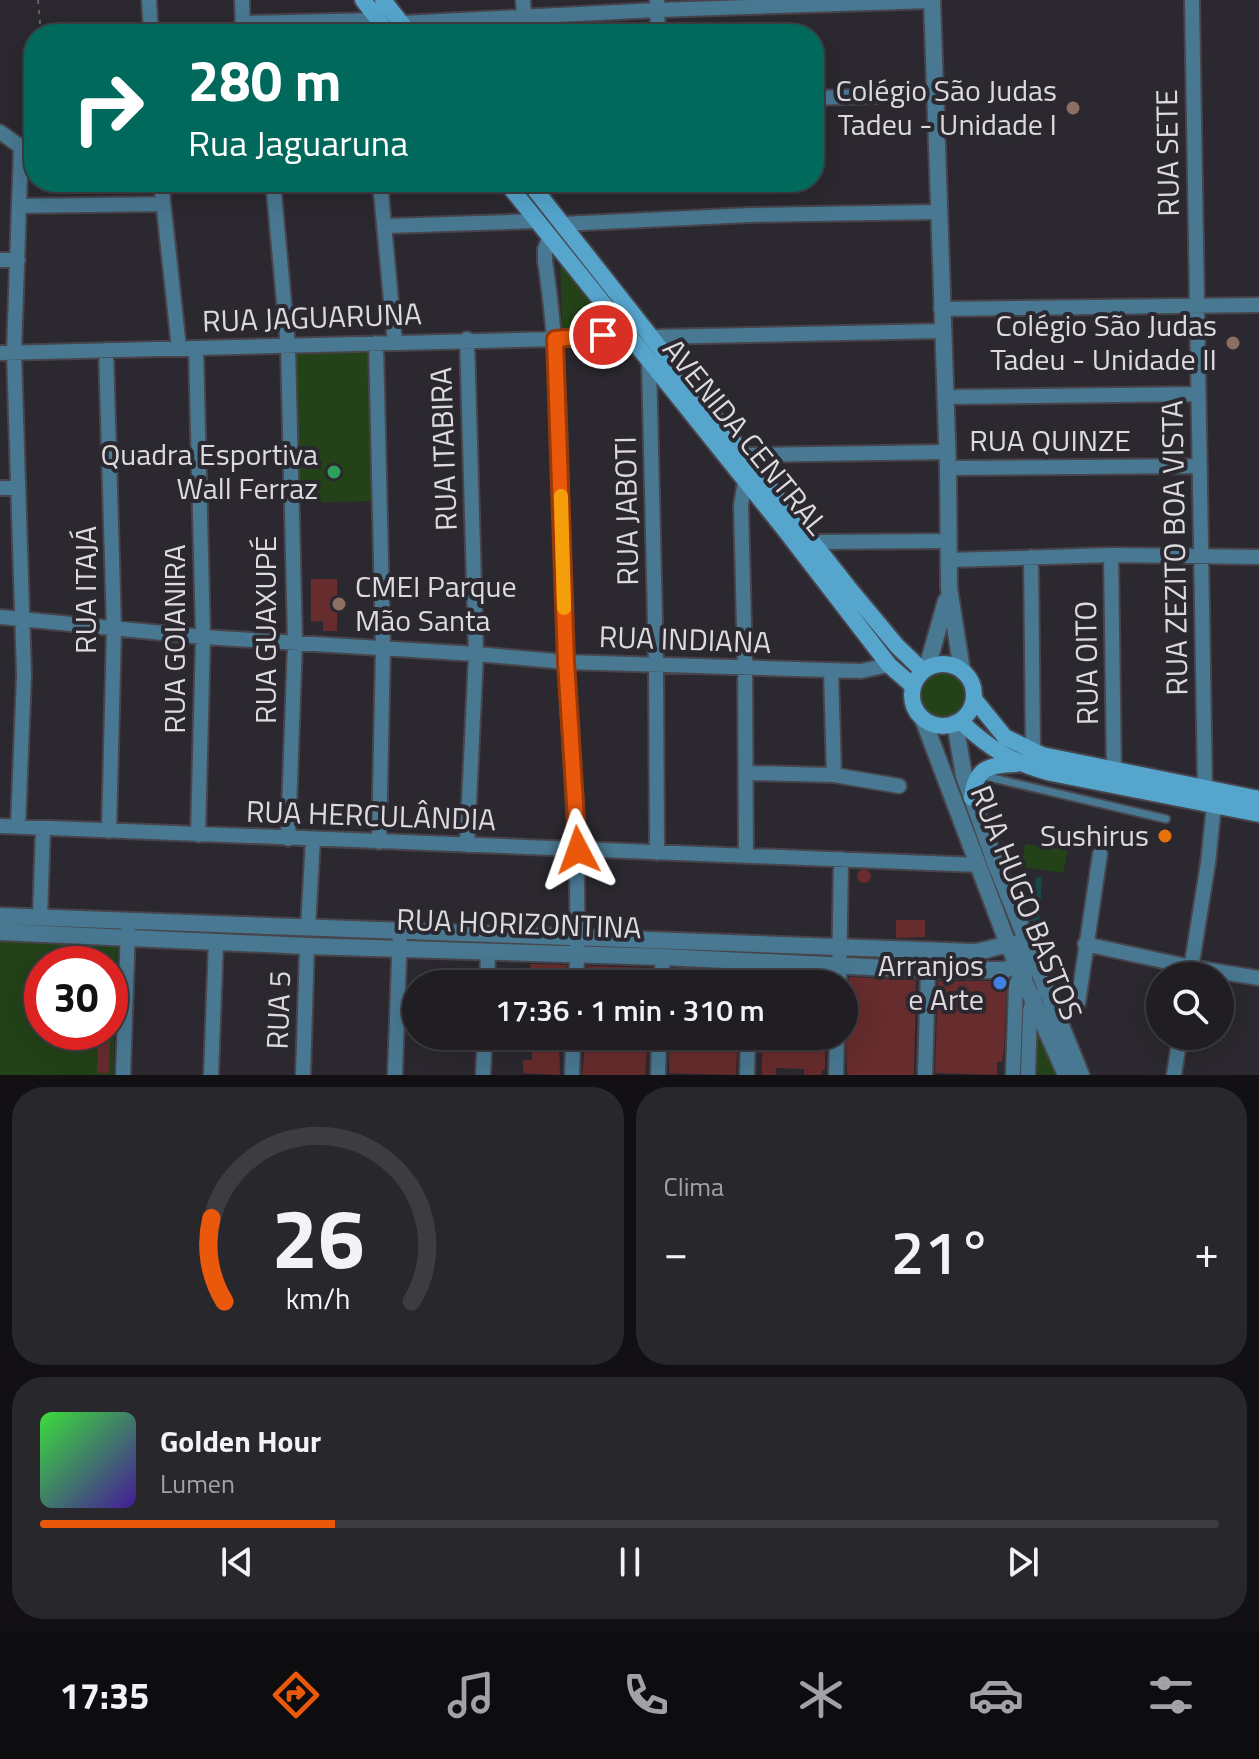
<!DOCTYPE html>
<html lang="pt">
<head>
<meta charset="utf-8">
<style>
  body { margin:0; font-family:"Titillium Web",sans-serif; background:#28272b; color:#f1f3f6; height:100vh; display:flex; flex-direction:column; font-size:30px; white-space:nowrap }
  * { box-sizing:border-box; margin:0 }
  p { font-size:26px; color:#a2a2a6 }
  .icon { flex:none; width:44px; height:44px; fill:none; stroke:currentColor; stroke-width:2; stroke-linecap:round; stroke-linejoin:round }
  .map { position:relative; height:1075px; overflow:hidden }
  .sheet { display:flex; flex-direction:column; gap:12px; padding:12px; background:#121013; flex:1 }
  .sheet>* { flex:none }
  .banner { position:absolute; left:24px; top:24px; width:800px; height:168px; border-radius:32px; box-shadow:0 8px 32px #0002,0 0 0 2px #3d3c41; background:#00695c; color:#fff; overflow:hidden }
  .fabs { position:absolute; left:1146px; top:962px; display:grid; gap:16px }
  .fabs a { display:grid; place-items:center; width:88px; height:88px; border-radius:50%; background:#201e23; box-shadow:0 8px 32px #0002,0 0 0 2px #3d3c41; font-size:40px }
  .speed { position:absolute; left:24px; top:946px; display:flex; gap:16px; font-size:40px; font-weight:700; text-align:center }
  .speed>* { display:grid; place-content:center; width:104px; height:104px; border-radius:50%; background:#201e23; box-shadow:0 8px 32px #0002,0 0 0 2px #3d3c41; line-height:1 }
  .speed .limit { border:12px solid #d22; background:#fff; color:#111 }
  .pin { position:absolute; display:grid; place-items:center; width:68px; height:68px; color:#fff; margin:-34px; border:4px solid #fff; border-radius:50%; box-shadow:0 2px 8px #0007 }
  .me { position:absolute; width:88px; margin:-44px; rotate:356deg; stroke-linejoin:round; filter:drop-shadow(0 0 6px #0008) }
  .turn { display:flex; align-items:center; gap:28px; height:168px; padding:0 32px; font-size:36px }
  .turn .icon { width:104px; height:104px; stroke-width:2.5 }
  .turn b { display:block; font-size:56px; line-height:68px }
  .big { font-size:60px; font-weight:600; line-height:1.1 }
  .sheet .widget { flex:1; display:flex; flex-direction:column; justify-content:center; gap:12px; min-width:0; padding:0 28px; border-radius:32px; background:#28272b }
  .sheet .dial { align-items:center; gap:0 }
  .dial svg { height:208px; overflow:visible; fill:none; stroke:#3d3c41; stroke-width:7; stroke-linecap:round; text-anchor:middle }
  .dial text { fill:#f1f3f6; stroke:none }
  .song { display:flex; align-items:center; gap:24px }
  .cover { width:96px; height:96px; border-radius:12px; background:linear-gradient(135deg,hsl(120 70% 55%),hsl(260 70% 35%)) }
  .played { height:8px; border-radius:4px; background:linear-gradient(90deg,#ea580c 25%,#3d3c41 25%) }
  .keys { display:flex; justify-content:space-around; direction:ltr }
  .heat { display:flex; justify-content:space-between; align-items:center; font-size:44px; direction:ltr }
  .sheet .tiles { flex:1; display:grid; gap:12px; grid-template-columns:1fr 1fr }
  .widget:last-child { grid-column:span 2 }
  .trip { position:absolute; left:402px; top:970px; width:456px; height:80px; border-radius:40px; background:#201e23; box-shadow:0 8px 32px #0002,0 0 0 2px #3d3c41; font-weight:600; line-height:80px; text-align:center }
  .tabs { display:flex; height:128px; justify-content:space-around; align-items:center; background:#0d0c0e; color:#a2a2a6 }
  .tabs .icon { width:56px; height:56px }
  .tabs .on { color:#ea580c }
  .tabs b { font-size:36px; color:#f1f3f6 }
  .map>svg:first-child { display:block }
  .green { fill:#234218; fill-rule:evenodd }
  .water { fill:#19484b }
  .building { fill:#672c2d }
  .lines { fill:none; stroke-linecap:round; stroke-linejoin:round }
  .service-casing { stroke:#47444b; stroke-width:11 }
  .minor-casing { stroke:#47444b; stroke-width:18 }
  .tertiary-casing { stroke:#47444b; stroke-width:20 }
  .secondary-casing { stroke:#47444b; stroke-width:20 }
  .path { stroke:#66646a; stroke-width:2; stroke-dasharray:4 6; stroke-linecap:butt }
  .service { stroke:#497892; stroke-width:7 }
  .minor { stroke:#497892; stroke-width:14 }
  .tertiary { stroke:#497892; stroke-width:16 }
  .secondary { stroke:#55a5cd; stroke-width:16 }
  .route-casing { stroke:#983908; stroke-width:20 }
  .route { stroke:#ea580c; stroke-width:14 }
  .slow { stroke:#f59e0b; stroke-width:14 }
  .education-dot { fill:#8d6e63; stroke:#2b282f; stroke-width:3 }
  .leisure-dot { fill:#2e9e5b; stroke:#2b282f; stroke-width:3 }
  .food-dot { fill:#e8710a; stroke:#2b282f; stroke-width:3 }
  .shop-dot { fill:#3f7fe0; stroke:#2b282f; stroke-width:3 }
  .labels { text-anchor:middle; stroke-width:8; stroke-linejoin:round; paint-order:stroke }
  .poi-label { font-size:30px; fill:#dcdadf; stroke:#2b282f; text-anchor:end }
  .street-label { font-size:30px; fill:#dcdadf; stroke:#2b282f }
</style>
</head>
<body>
<div class="map">
<svg width="1259" height="1075" viewBox="0 0 1259 1075">
  <rect width="100%" height="100%" fill="#2b282f"/>
  <path class="green" d="M560 257 615 326 562 328Z
    M369 348 373 501 297 503 294 350Z
    M919 695a24 24 0 1 1 48 0a24 24 0 1 1-48 0Z
    M1025 844 1068 850 1063 873 1022 867Z
    M0 939 118 943 113 1075H0ZM42 964H110V1032H42Z
    M1034 1021 1056 1075H1032Z"/>
  <path class="water" d="M1036 877H1042C1040 893 1042 906 1039 922L1029 921Z"/>
  <path class="building" d="M311 579H337V631H323V621L311 622Z
    M857 876a7 7 0 1 1 14 0a7 7 0 1 1-14 0Z
    M896 920H925V937L896 938Z
    M530 964 567 965 563 984H532Z
    M587 966 652 968 651 978H647V984H586Z
    M672 968 741 972 740 980 739 984H673Z
    M761 973 829 976V984H766L760 982Z
    M849 977 916 980 914 1075H847L846 1031Z
    M938 981H1007L1004 1047 1002 1062H997V1075L935 1073Z
    M98 1032H110L109 1073H97Z
    M533 1036H553V1047H559L560 1075 523 1073V1060H532Z
    M586 1036H648L645 1075H582Z
    M669 1036H738L736 1075 669 1073Z
    M767 1036H825V1070H822V1075H804V1069L776 1068V1075H762V1053H758V1039L767 1040Z"/>
  <g class="lines">
    <g class="service-casing">
      <path id="service" d="M980 775 1166 819"/>
    </g>
    <g class="minor-casing">
      <path id="minor" d="M149 0 151 34
        M242 0 243 34
        M523 0 525 34
        M657 0 658 34
        M1192 0 1205 789
        M242 23 378 20
        M401 23 658 10 932 1
        M814 98 935 94
        M0 132 21 147 14 352 24 675 18 826
        M161 182 179 348
        M273 182 288 346 295 641 288 839
        M380 182 395 343
        M19 206 163 204
        M561 224 750 215 939 212
        M386 226 537 221
        M550 237 545 249V261C565 393 559 528 566 662 571 771 581 874 576 984
        M0 260H18
        M941 309 1259 305
        M651 337 942 331
        M376 343 383 648 379 842
        M196 348 203 637 198 835
        M106 350 114 629 109 831
        M0 353 555 339 626 333
        M649 361 656 665 657 853
        M945 397 1198 394
        M745 455 948 452
        M948 468 1200 466
        M745 482 741 505 745 667 746 855
        M0 488H18
        M815 542 948 541
        M1111 555 1114 771
        M1031 557 1033 751
        M950 560 1111 555 1259 557
        M0 617 203 637 476 654 566 662 861 671 889 665
        M831 670 834 775
        M746 773 834 775 899 786
        M0 826 979 865
        M467 845 476 654 467 339
        M40 917 43 828
        M308 927 313 839
        M1085 944 1191 967 1259 978
        M1190 975 1208 863 1214 805
        M487 984 488 952
        M661 984 663 957
        M750 984 751 962
        M839 984 841 859
        M1078 1003 1100 854
        M123 1075 128 929
        M211 1075 216 941
        M303 1075 307 946
        M395 1075 400 931
        M483 1075 485 1036
        M572 1075 573 1036
        M658 1075 659 1036
        M747 1075 748 1036
        M836 1075 837 1036
        M925 1075 928 970
        M1013 1075 1016 985 1022 973 1027 972
        M1028 1075 1030 1011 1034 996
        M1174 1075 1180 1036"/>
    </g>
    <g class="tertiary-casing">
      <path id="tertiary" d="M932 0 948 468 949 588 962 671
        M927 668 946 601
        M923 719 1008 944 1066 1075
        M955 723 964 776 996 865 1081 1075
        M0 916 973 952C991 951 1010 939 1027 946
        M0 932 307 946 663 957 928 970H1004L1018 965 1030 954"/>
    </g>
    <g class="secondary-casing">
      <path id="secondary" d="M363 0 389 34
        M383 0 410 34
        M506 182 785 530 889 665 913 686
        M529 182 848 587 897 646 923 671
        M912 695a31 31 0 1 1 62 0a31 31 0 1 1-62 0Z
        M974 699 1005 737 1042 755 1259 799
        M960 721C990 749 1011 762 1051 773L1259 814
        M972 798C975 768 988 765 1016 764"/>
    </g>
    <path class="path" d="M38 0 41 34
      M24 134 34 93"/>
    <use href="#service" class="service"/>
    <use href="#minor" class="minor"/>
    <use href="#tertiary" class="tertiary"/>
    <use href="#secondary" class="secondary"/>
  </g>
  <g class="lines">
    <g class="route-casing">
      <path id="route" d="M578 850 566 662 555 339 603 335"/>
    </g>
    <use href="#route" class="route"/>
    <path class="slow" d="M561 496 564 608"/>
  </g>
  <g class="education-dot">
    <circle cx="1073" cy="108" r="8"/>
    <circle cx="1233" cy="343" r="8"/>
    <circle cx="339" cy="604" r="8"/>
  </g>
  <circle class="leisure-dot" cx="334" cy="472" r="8"/>
  <circle class="food-dot" cx="1165" cy="836" r="8"/>
  <circle class="shop-dot" cx="1000" cy="983" r="8"/>
  <g class="labels">
    <g class="poi-label">
      <text x="1057" y="101">Colégio São Judas<tspan x="1057" dy="34">Tadeu - Unidade I</tspan></text>
      <text x="1217" y="336">Colégio São Judas<tspan x="1217" dy="34">Tadeu - Unidade II</tspan></text>
      <text x="318" y="465">Quadra Esportiva<tspan x="318" dy="34">Wall Ferraz</tspan></text>
      <text x="355" y="597" text-anchor="start">CMEI Parque<tspan x="355" dy="34">Mão Santa</tspan></text>
      <text x="1149" y="846">Sushirus</text>
      <text x="984" y="976">Arranjos<tspan x="984" dy="34">e Arte</tspan></text>
    </g>
    <g class="street-label">
      <text transform="translate(1168 153) rotate(-91)" y="10">RUA SETE</text>
      <text transform="translate(312 318) rotate(-2)" y="10">RUA JAGUARUNA</text>
      <text transform="translate(745 437) rotate(51)" y="10">AVENIDA CENTRAL</text>
      <text x="1050" y="451">RUA QUINZE</text>
      <text transform="translate(444 449) rotate(-92)" y="10">RUA ITABIRA</text>
      <text transform="translate(627 511) rotate(-91)" y="10">RUA JABOTI</text>
      <text transform="translate(1175 548) rotate(-91)" y="10">RUA ZEZITO BOA VISTA</text>
      <text transform="translate(86 590) rotate(-90)" y="10">RUA ITAJÁ</text>
      <text transform="translate(266 630) rotate(-90)" y="10">RUA GUAXUPÉ</text>
      <text transform="translate(175 639) rotate(-90)" y="10">RUA GOIANIRA</text>
      <text transform="translate(685 640) rotate(2)" y="10">RUA INDIANA</text>
      <text transform="translate(1087 663) rotate(-91)" y="10">RUA OITO</text>
      <text transform="translate(371 816) rotate(2)" y="10">RUA HERCULÂNDIA</text>
      <text transform="translate(1026 903) rotate(68)" y="10">RUA HUGO BASTOS</text>
      <text transform="translate(519 924) rotate(2)" y="10">RUA HORIZONTINA</text>
      <text transform="translate(279 1010) rotate(-88)" y="10">RUA 5</text>
    </g>
  </g>
</svg>
<div class="fabs">
<a><svg class="icon" aria-label="search" viewBox="0 0 24 24"><circle cx="10" cy="10" r="6"/><path d="M15 15l6 6"/></svg></a>
</div>
<div class="speed"><div class="limit">30</div></div>
<div class="pin" style="left:603px;top:335px;background:#d93025"><svg class="icon" aria-label="arrive" viewBox="0 0 24 24"><path d="M6 21V4h12l-3 4 3 4H6"/></svg></div>
<svg class="me" style="left:578px;top:850px" viewBox="-20 -20 40 40"><path d="M0-17L14 15 0 8-14 15z" fill="#ea580c" stroke="#fff" stroke-width="4"/></svg>
<div class="trip">17:36 · 1 min · 310 m</div>
<div class="banner">
<div class="turn"><svg class="icon" aria-label="right" viewBox="0 0 24 24"><path d="M7 20v-9h11M14 6l5 5-5 5"/></svg><div><b>280 m</b>Rua Jaguaruna</div></div>
</div>
</div>
<section class="sheet">
<div class="tiles">
<div class="widget dial"><svg viewBox="0 0 100 80">
<path d="M14 69A42 42 0 1 1 86 69"/>
<path d="M14 69A42 42 0 0 1 9 37" stroke="#ea580c"/>
<text x="50" y="56" font-size="32" font-weight="700">26</text>
<text x="50" y="72" font-size="11">km/h</text>
</svg></div>
<div class="widget"><p>Clima</p>
<div class="heat"><a>−</a><b class="big">21°</b><a>+</a></div>
</div>
<div class="widget">
<div class="song"><i class="cover"></i><div><b>Golden Hour</b><p>Lumen</p></div></div>
<div class="played"></div>
<div class="keys"><svg class="icon" aria-label="previous" viewBox="0 0 24 24"><path d="M18 5L8 12l10 7zM5 5v14"/></svg><svg class="icon" aria-label="pause" viewBox="0 0 24 24"><path d="M8 5v14M16 5v14"/></svg><svg class="icon" aria-label="next" viewBox="0 0 24 24"><path d="M6 5l10 7-10 7zM19 5v14"/></svg></div>
</div>
</div>
</section>
<nav class="tabs">
<b>17:35</b>
<svg class="icon on" aria-label="directions" viewBox="0 0 24 24"><path d="M12 3l9 9-9 9-9-9zM9 14v-3h6M13 9l2 2-2 2"/></svg>
<svg class="icon" aria-label="music" viewBox="0 0 24 24"><path d="M9 18V5l10-2v13"/><circle cx="6" cy="18" r="3"/><circle cx="16" cy="16" r="3"/></svg>
<svg class="icon" aria-label="phone" viewBox="0 0 24 24"><path d="M5 4h4l2 5-3 2q2 4 5 5l2-3 5 2v4C11 20 4 13 5 4z"/></svg>
<svg class="icon" aria-label="climate" viewBox="0 0 24 24"><path d="M12 3v18M4 7l16 10M4 17L20 7"/></svg>
<svg class="icon" aria-label="car" viewBox="0 0 24 24"><path d="M5 17H2v-5l4-1 3-4h7l3 4 3 1v5h-3M9 17h6M6 11h13"/><circle cx="7" cy="17" r="2"/><circle cx="17" cy="17" r="2"/></svg>
<svg class="icon" aria-label="filters" viewBox="0 0 24 24"><path d="M4 7h16M4 17h16"/><circle cx="9" cy="7" r="2"/><circle cx="15" cy="17" r="2"/></svg>
</nav>
</body>
</html>
